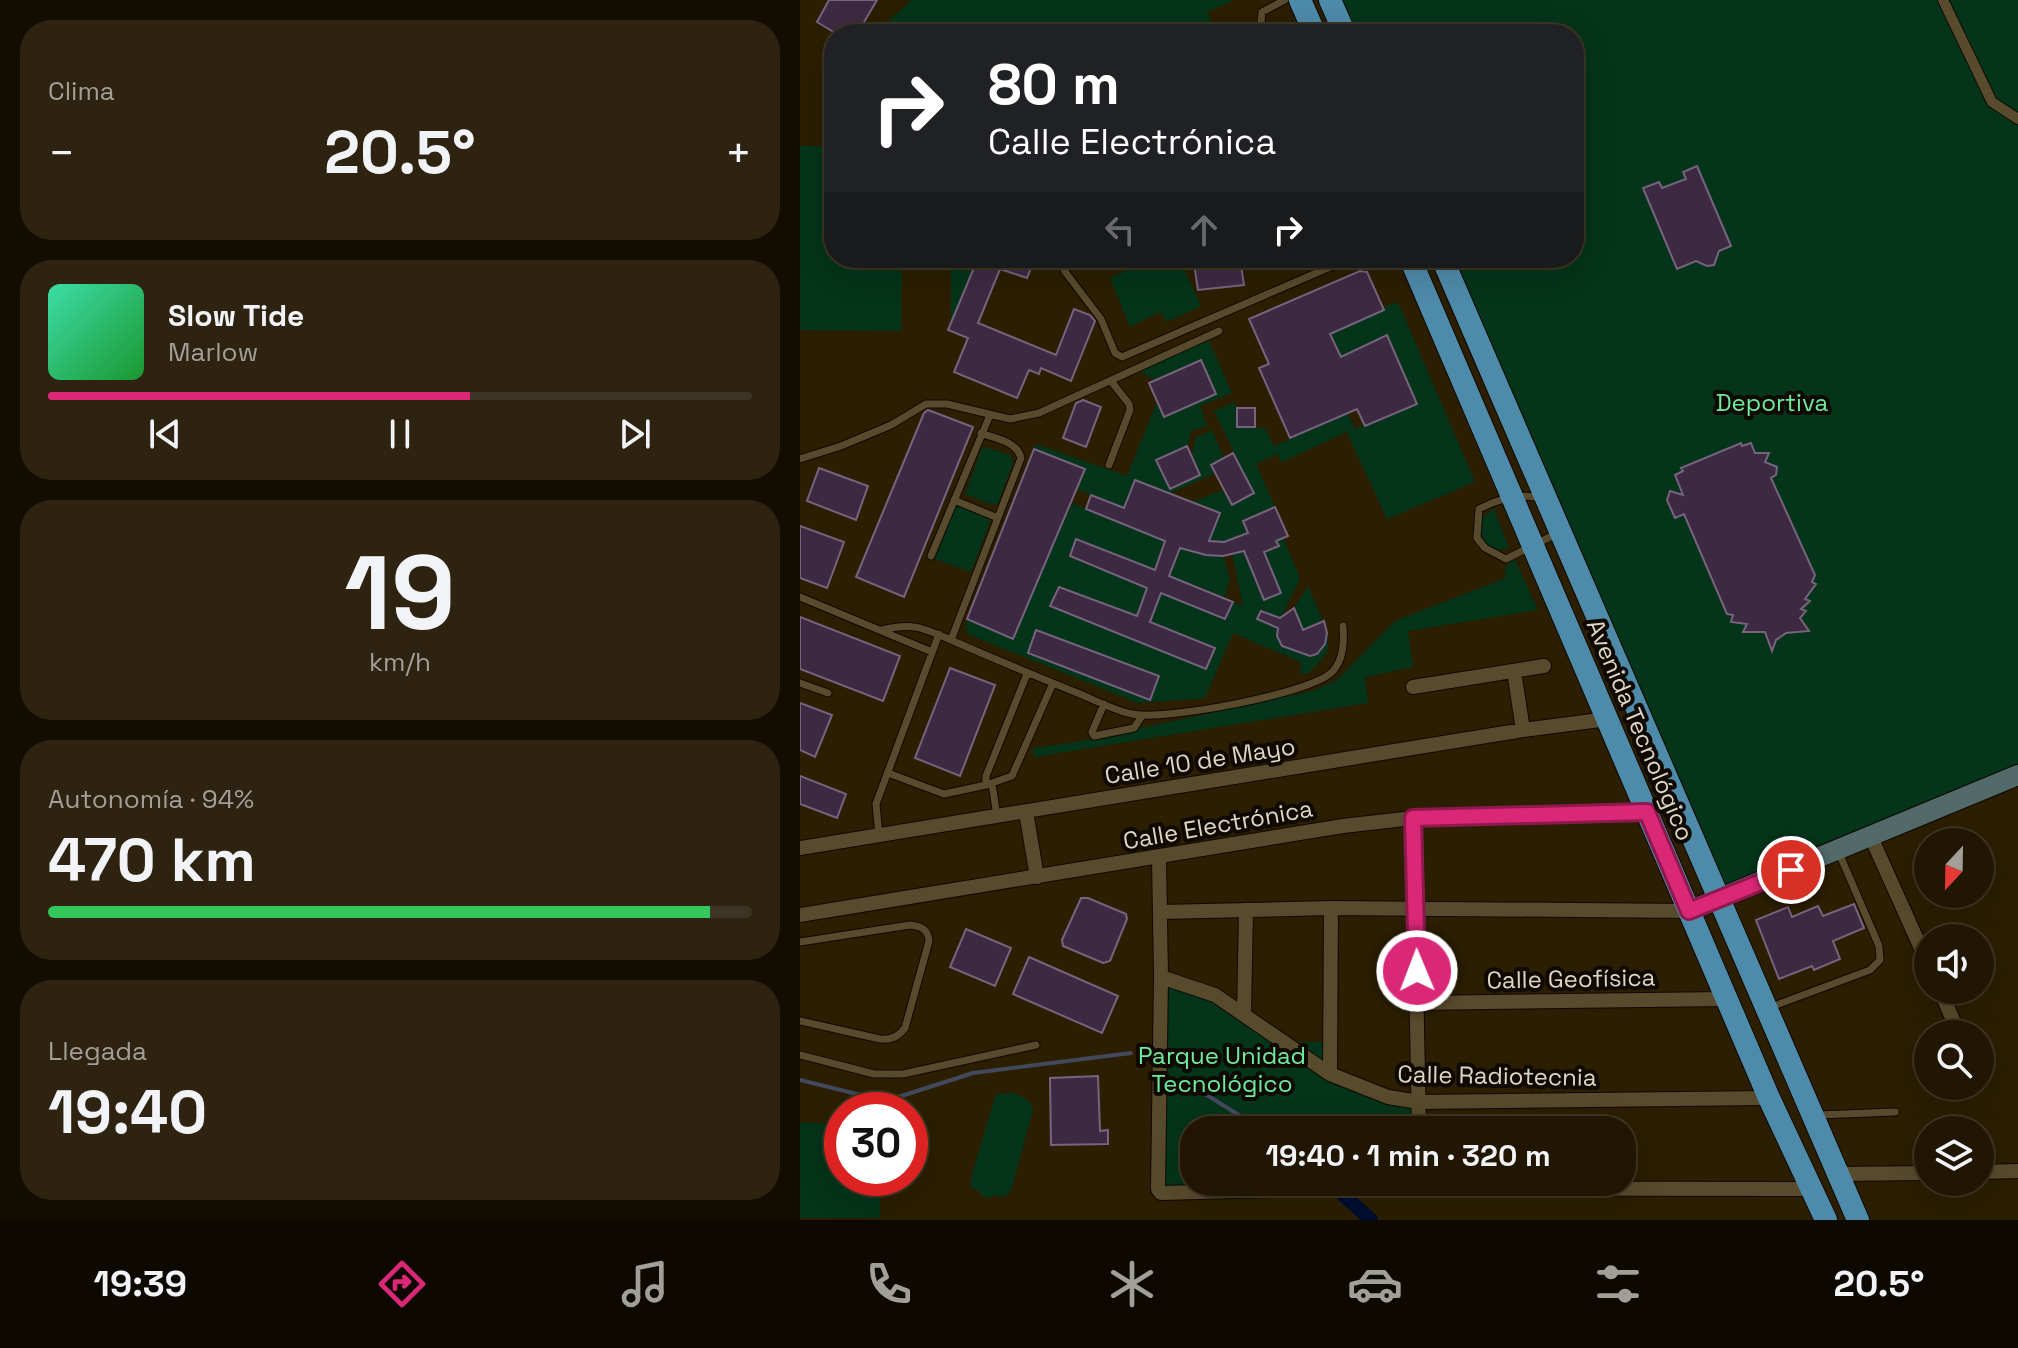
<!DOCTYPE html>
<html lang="es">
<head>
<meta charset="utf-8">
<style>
  body { margin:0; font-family:"Space Grotesk",sans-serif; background:#2d2310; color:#f1f3f6; height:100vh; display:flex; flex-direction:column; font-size:30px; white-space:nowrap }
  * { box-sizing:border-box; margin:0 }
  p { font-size:26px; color:#a29f99 }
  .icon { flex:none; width:44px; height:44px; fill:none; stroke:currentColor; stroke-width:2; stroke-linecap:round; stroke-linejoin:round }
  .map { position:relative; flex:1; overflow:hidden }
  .panel { display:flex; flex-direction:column; gap:20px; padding:20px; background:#120c01; width:800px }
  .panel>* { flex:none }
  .guide { position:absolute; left:24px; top:24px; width:760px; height:244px; border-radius:32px; box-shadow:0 8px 32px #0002,0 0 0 2px #3d3523; background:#202124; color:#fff; overflow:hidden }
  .needle { width:52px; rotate:202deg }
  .tools { position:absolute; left:1114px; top:828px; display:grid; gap:16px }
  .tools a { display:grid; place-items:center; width:80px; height:80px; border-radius:50%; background:#201601; box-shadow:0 8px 32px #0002,0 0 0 2px #3d3523; font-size:40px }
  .speed { position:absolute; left:24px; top:1092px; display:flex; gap:16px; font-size:40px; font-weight:700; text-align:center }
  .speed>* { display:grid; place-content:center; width:104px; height:104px; border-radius:50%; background:#201601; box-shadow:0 8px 32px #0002,0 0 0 2px #3d3523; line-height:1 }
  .speed .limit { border:12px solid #d22; background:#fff; color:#111 }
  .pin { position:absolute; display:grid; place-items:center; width:68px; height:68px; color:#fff; margin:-34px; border:4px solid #fff; border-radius:50%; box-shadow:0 2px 8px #0007 }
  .me { position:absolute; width:88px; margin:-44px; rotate:359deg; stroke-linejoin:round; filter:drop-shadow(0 0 6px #0008) }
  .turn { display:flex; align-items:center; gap:28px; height:168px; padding:0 32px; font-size:36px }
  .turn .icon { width:104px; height:104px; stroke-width:2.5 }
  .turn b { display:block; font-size:56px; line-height:68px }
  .lanes { display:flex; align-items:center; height:76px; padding:0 32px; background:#0003; justify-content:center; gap:40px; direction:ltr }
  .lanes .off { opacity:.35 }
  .big { font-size:60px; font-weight:600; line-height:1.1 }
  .panel .tile { flex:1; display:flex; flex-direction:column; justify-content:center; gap:12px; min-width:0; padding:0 28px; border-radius:32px; background:#2d2310 }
  .panel .dial { align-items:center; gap:0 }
  .dial b { font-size:104px; line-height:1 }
  .song { display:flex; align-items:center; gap:24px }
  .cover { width:96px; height:96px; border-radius:12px; background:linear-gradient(135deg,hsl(160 70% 55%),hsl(130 70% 35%)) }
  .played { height:8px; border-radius:4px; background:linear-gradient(90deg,#db2777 60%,#3d3523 60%) }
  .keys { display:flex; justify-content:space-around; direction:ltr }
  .heat { display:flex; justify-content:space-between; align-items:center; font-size:44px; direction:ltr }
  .charge { height:12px; border-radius:6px; background:linear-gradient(90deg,#34c759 94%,#3d3523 0) }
  .trip { position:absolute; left:380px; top:1116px; width:456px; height:80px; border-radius:32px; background:#201601; box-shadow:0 8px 32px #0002,0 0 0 2px #3d3523; font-weight:600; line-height:80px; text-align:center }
  .menu { display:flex; height:128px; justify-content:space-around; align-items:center; background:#0d0900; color:#a29f99 }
  .menu .icon { width:56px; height:56px }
  .menu .active { color:#db2777 }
  .menu b { font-size:36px; color:#f1f3f6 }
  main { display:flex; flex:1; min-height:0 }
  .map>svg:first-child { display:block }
  .green { fill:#04341a }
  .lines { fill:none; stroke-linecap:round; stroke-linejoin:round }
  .stream { stroke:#43495d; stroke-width:4 }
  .canal { stroke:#000d31; stroke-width:14 }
  .building { fill:#3c2a42; stroke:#78637e; stroke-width:2 }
  .service-casing { stroke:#110800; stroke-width:9 }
  .pedestrian-casing { stroke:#110800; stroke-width:12 }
  .minor-casing { stroke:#110800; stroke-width:16 }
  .secondary-casing { stroke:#110800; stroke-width:22 }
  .primary-casing { stroke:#110800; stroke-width:24 }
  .service { stroke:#584a2c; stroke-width:7 }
  .pedestrian { stroke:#584a2c; stroke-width:10 }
  .minor { stroke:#584a2c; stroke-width:14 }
  .secondary { stroke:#536a6b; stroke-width:20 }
  .primary { stroke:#4e8aaa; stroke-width:22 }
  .route-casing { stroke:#8e194d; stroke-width:20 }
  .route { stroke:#db2777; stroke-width:14 }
  .labels { text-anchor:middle; stroke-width:8; stroke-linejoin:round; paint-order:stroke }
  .park-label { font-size:24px; fill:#6eeb9c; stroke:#0f0901 }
  .street-label { font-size:24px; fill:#ded6c5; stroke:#0f0901 }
</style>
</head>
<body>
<main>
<section class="panel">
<div class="tile"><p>Clima</p>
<div class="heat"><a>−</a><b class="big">20.5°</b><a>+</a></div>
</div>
<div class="tile">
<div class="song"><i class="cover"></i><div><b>Slow Tide</b><p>Marlow</p></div></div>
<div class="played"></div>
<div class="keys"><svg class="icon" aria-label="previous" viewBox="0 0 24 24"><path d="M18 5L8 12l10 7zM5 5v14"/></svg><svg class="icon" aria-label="pause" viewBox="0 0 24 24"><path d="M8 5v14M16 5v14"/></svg><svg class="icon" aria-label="next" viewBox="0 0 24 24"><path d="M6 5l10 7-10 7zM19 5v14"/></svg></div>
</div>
<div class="tile dial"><b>19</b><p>km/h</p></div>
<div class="tile"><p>Autonomía · 94%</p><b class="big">470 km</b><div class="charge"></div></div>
<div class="tile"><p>Llegada</p><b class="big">19:40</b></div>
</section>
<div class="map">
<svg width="1218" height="1220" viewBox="0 0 1218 1220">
  <rect width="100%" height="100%" fill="#2b1e01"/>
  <path class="green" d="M112 0H434L407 12 417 34H73Z
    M531 0H1218V774L919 900 642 258H774V34H546Z
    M0 146H34V258H102L101 331 0 330Z
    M151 258H165L164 261 175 266 151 323Z
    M337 258H379L401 306 366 322 361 311 330 327 310 278 340 264Z
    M598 302 675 482 587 519 547 433 551 430 482 462 477 454 456 464 475 507 443 521 448 533C441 536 432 541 424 542 401 546 305 500 277 489L285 469 234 449 236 444 327 476 357 402 364 417 401 360 354 381 341 371 408 339 432 393 400 406 407 426 391 431 387 446 392 457 395 438 412 430 424 458 411 465 415 473 369 494 391 502 424 490 432 505 454 493 414 411 435 402 437 427 465 428 474 446 548 413 555 429 616 404 541 357 530 334 584 310 583 307Z
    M186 447 212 456 213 463 198 503 192 505 165 494 182 448Z
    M272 503 365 541 355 570 276 539 270 556 347 588 337 616 259 587 251 606 406 669 414 648 350 622 361 593 425 619 433 602 443 606 432 554 444 551 464 599 481 593 464 552 479 546 476 541 483 538 500 578C492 597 471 627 482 646L511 656 522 649 527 633C532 655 521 660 507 674L500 673 501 662 433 633 405 698 338 703 170 635 166 631 167 619 213 638Z
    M162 505 190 517 189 524 171 572 135 559 156 506Z
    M694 508 709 548 699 550 689 547 680 534 682 518Z
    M380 548 406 555 423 556 430 579 424 598 369 576Z
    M714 558 738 610 608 631 613 667 565 677 568 703 234 757 233 748 271 743 512 691 537 680 595 621 706 578 705 568Z
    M508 586 523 621 503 630 494 608Z
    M362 973 498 1048 496 1042H530V1068L618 1103 617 1130H394V1182H615L360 1192Z
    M211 1091 229 1101 233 1110 211 1191 203 1197 192 1195 190 1199 180 1195 181 1192 171 1187V1177L195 1097 200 1093 210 1095Z
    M0 1123H42V1178H80V1218H0Z"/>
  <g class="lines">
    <path class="stream" d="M0 1080 61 1095 92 1099 173 1073 331 1053
      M389 1084 463 1130"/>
    <path class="canal" d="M530 1183 571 1220"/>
  </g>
  <path class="building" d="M29 0H77L57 34H37L17 22Z
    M897 166 931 246 919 251 914 265 907 266 896 261 877 269 843 188 859 182 862 188 886 179 883 172Z
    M178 258H235L227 278 200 269 178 323 256 355 274 309 290 315 295 321 271 381 241 368 239 374 229 370 217 398 154 372 168 338 148 330Z
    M393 258H440L444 285 398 290Z
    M560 271 567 272 584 310 530 334 541 357 587 335 617 404 565 426 557 409 490 438 459 368 469 364 449 319Z
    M401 360 416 394 364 417 349 383Z
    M283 400 301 407 286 447 263 438 276 403Z
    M437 408H455V427H437Z
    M128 410 173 427 104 597 56 577 124 413Z
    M941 443 942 446 951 443 955 453H969L965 462 977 467 976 475 971 478 1015 575 1012 582 1016 584 1005 599 1010 601 1001 609 1006 611 1000 618 1009 631 986 633 976 640 972 651 965 632H943L947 624 931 622 933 615 927 614 884 514 875 518 867 500 870 491 883 495 875 475 883 471 881 468Z
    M387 446 400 475 370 489 356 460Z
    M234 449 285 469 213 639 167 619Z
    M433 453 454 493 432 505 411 465Z
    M19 468 68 486 56 520 7 501Z
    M335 480 420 513 409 541 424 542 448 533 443 521 475 507 488 536 476 541 479 546 464 552 481 593 464 600 444 551 423 556 406 555 380 548 369 576 433 602 425 619 361 593 350 622 415 648 406 669 250 606 259 587 337 616 347 588 270 556 276 539 355 570 365 541 286 509 291 495 324 508Z
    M0 526 44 542 27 588 0 578Z
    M494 608 503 630 524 621 527 633 525 644 517 654 510 656 482 646 477 636 478 628 457 619 461 611 480 618Z
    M0 617 100 656 83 701 0 669Z
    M236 630 359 676 350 700 228 653Z
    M150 668 195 685 160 776 115 758Z
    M0 703 32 715 15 757 0 750Z
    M0 776 46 794 37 818 0 804Z
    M281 898H288L326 914 327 919 310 961 303 963 263 946 262 940Z
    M1054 904 1064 928 1033 941 1040 959 1014 970 1012 966 979 979 956 920 988 907 992 917 1018 906 1023 916Z
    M166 929 211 948 195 986 150 967Z
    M229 957 318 996 302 1033 213 994Z
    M298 1076 300 1131 308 1130V1144L251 1145 250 1078Z"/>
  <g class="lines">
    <g class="service-casing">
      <path id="service" d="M466 34 461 21 462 12 485 0
        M258 258 266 273 301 319 315 353 322 357 551 258
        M564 266 584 258
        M181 433C196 439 217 441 221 458L151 640C192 658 233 675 275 692 293 699 312 710 332 714 363 721 510 694 532 672 544 660 544 641 543 626
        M0 459 41 446 91 425 126 404H147L210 419 239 413 419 331
        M309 465 330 410 329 404 311 381
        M741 498C719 493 698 499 679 509L677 538 685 548 706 559 756 534
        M154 500 198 518
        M131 556 190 415
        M0 597 132 652
        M82 630C112 622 124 628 151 640
        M227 674 186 776V785L212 776 253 683
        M0 683 28 693
        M304 704 292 732 294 736 334 728 342 716
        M88 773 144 794 186 785
        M192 784 197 816
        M79 835 76 804 139 634
        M0 942 110 925C121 926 128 929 129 941L105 1028C98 1037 91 1040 80 1039L0 1021
        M971 1007 1070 970 1080 960 1079 946 1039 853
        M0 1055 74 1074H103L236 1045
        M1018 1115 1095 1112"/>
    </g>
    <g class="pedestrian-casing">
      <path id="pedestrian" d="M1143 0 1192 102 1218 119"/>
    </g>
    <g class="minor-casing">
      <path id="minor" d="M714 671 723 730
        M613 687 744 666
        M226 812 237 877
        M613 818 619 1130
        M1071 837 1128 964
        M0 848 723 730 808 719
        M359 858 361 977 358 1189 361 1193 544 1188 1011 1189
        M360 912 531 908 889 911
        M0 915 543 826 613 818 847 812
        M361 977 415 995 530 1074 588 1097 619 1102 969 1098
        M1140 990 1159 1034
        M618 1003 926 999
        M444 1015 446 910
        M530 1074 531 908
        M1180 1172 1218 1171
        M1036 1174 1128 1173"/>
    </g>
    <g class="secondary-casing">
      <path id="secondary" d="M889 911 1218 775"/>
    </g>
    <g class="primary-casing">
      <path id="primary" d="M500 0 515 34
        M530 0 545 34
        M610 258 969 1098 1026 1220
        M642 258 1058 1220"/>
    </g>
    <use href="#service" class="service"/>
    <use href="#pedestrian" class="pedestrian"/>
    <use href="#minor" class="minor"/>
    <use href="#secondary" class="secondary"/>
    <use href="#primary" class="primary"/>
  </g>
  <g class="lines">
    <g class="route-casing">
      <path id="route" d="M617 971 613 818 847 812 889 911 991 870"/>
    </g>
    <use href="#route" class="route"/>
  </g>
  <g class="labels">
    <g class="park-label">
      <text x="972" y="411">Deportiva</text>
      <text x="422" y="1064">Parque Unidad<tspan x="422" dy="28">Tecnológico</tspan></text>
    </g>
    <g class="street-label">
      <text transform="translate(840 730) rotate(67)" y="8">Avenida Tecnológico</text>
      <text transform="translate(400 761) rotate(-9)" y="8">Calle 10 de Mayo</text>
      <text transform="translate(418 825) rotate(-10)" y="8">Calle Electrónica</text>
      <text transform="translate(771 979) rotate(-1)" y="8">Calle Geofísica</text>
      <text transform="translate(697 1076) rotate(1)" y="8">Calle Radiotecnia</text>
    </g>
  </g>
</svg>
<div class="tools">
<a><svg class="needle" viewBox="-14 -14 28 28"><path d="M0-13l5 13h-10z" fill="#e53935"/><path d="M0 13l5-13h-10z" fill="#a29f99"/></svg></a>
<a><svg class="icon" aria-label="sound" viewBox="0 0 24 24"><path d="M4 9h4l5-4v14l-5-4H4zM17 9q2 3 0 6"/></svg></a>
<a><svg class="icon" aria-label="search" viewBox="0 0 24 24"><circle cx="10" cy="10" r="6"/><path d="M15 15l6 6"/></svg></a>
<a><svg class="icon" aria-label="layers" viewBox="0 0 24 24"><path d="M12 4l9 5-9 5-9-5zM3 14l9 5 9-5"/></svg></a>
</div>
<div class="speed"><div class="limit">30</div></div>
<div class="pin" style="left:991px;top:870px;background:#d93025"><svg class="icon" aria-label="arrive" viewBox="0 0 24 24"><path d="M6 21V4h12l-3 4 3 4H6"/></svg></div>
<svg class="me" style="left:617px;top:971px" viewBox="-20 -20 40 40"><circle r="17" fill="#db2777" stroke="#fff" stroke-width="3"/><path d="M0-11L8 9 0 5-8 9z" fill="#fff"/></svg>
<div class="trip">19:40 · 1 min · 320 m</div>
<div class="guide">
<div class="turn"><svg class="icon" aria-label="right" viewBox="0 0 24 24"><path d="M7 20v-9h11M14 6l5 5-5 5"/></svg><div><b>80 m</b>Calle Electrónica</div></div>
<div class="lanes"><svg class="icon off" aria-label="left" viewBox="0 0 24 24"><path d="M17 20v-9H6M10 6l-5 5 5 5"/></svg><svg class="icon off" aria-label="ahead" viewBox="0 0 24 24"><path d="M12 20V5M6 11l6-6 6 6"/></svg><svg class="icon" aria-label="right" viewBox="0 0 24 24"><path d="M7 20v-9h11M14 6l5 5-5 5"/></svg></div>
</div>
</div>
</main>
<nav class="menu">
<b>19:39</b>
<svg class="icon active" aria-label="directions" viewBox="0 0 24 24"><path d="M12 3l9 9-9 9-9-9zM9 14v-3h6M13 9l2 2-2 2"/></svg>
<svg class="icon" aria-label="music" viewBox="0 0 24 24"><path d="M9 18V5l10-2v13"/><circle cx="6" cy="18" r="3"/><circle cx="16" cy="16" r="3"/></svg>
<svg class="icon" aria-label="phone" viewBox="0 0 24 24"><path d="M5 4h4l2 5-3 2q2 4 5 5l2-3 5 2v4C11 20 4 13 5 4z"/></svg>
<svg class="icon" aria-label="climate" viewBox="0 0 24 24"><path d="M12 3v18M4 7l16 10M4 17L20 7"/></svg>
<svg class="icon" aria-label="car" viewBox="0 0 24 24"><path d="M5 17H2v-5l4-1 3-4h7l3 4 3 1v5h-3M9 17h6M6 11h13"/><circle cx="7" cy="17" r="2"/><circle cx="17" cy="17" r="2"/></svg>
<svg class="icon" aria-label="filters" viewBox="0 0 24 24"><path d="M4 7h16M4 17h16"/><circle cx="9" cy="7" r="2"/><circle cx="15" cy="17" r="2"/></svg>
<b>20.5°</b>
</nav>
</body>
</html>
